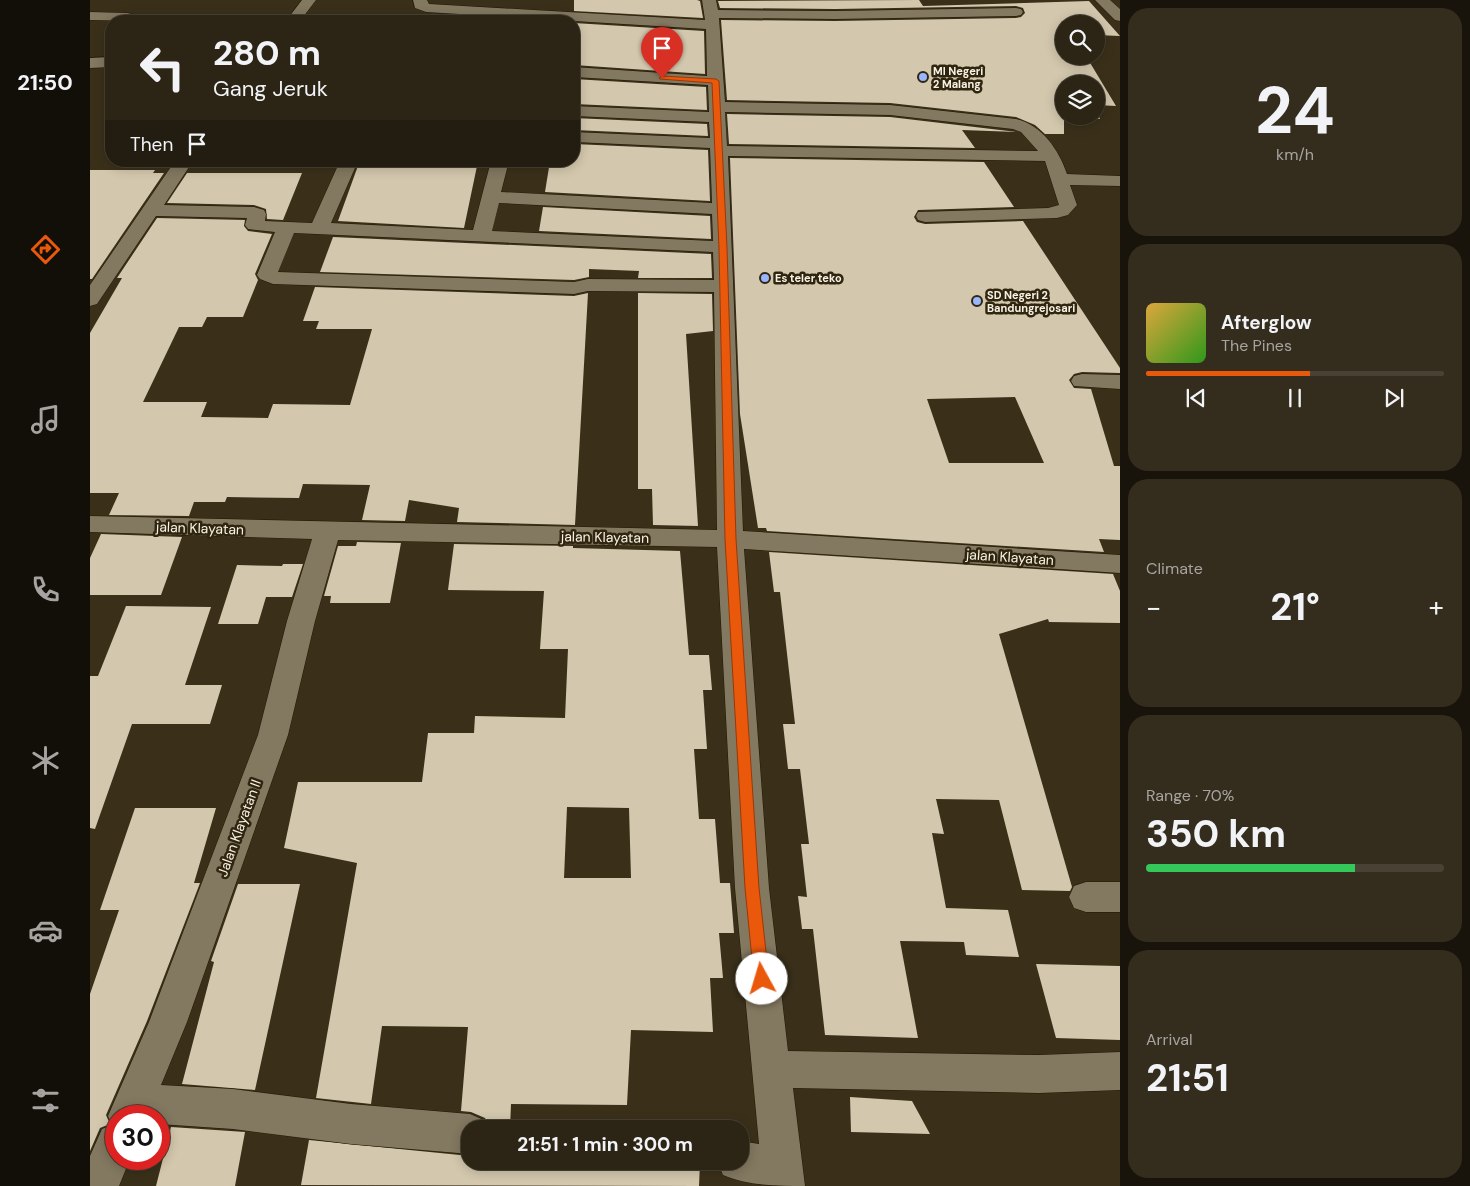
<!DOCTYPE html>
<html lang="en">
<head>
<meta charset="utf-8">
<style>
  body { margin:0; font-family:"DM Sans",sans-serif; background:#342c1d; color:#f1f3f6; height:100vh; display:flex; flex-direction:column; font-size:19px; white-space:nowrap }
  * { box-sizing:border-box; margin:0 }
  p { font-size:16px; color:#a6a4a0 }
  .icon { flex:none; width:28px; height:28px; fill:none; stroke:currentColor; stroke-width:2; stroke-linecap:round; stroke-linejoin:round }
  .map { position:relative; flex:1; overflow:hidden }
  .drawer { display:flex; flex-direction:column; gap:8px; padding:8px; background:#18140b; width:350px }
  .drawer>* { flex:none }
  .guide { position:absolute; left:15px; top:15px; width:475px; height:152px; border-radius:20px; box-shadow:0 2px 12px #0003,0 0 0 1px #484134; background:#2c2414; color:#f1f3f6; overflow:hidden }
  .controls { position:absolute; left:965px; top:15px; display:grid; gap:10px }
  .controls a { display:grid; place-items:center; width:50px; height:50px; border-radius:50%; background:#2c2414; box-shadow:0 2px 12px #0003,0 0 0 1px #484134; font-size:25px }
  .speed { position:absolute; left:15px; top:1105px; display:flex; gap:10px; font-size:25px; font-weight:700; text-align:center }
  .speed>* { display:grid; place-content:center; width:65px; height:65px; border-radius:50%; background:#2c2414; box-shadow:0 2px 12px #0003,0 0 0 1px #484134; line-height:1 }
  .speed .limit { border:8px solid #d22; background:#fff; color:#111 }
  .pin { position:absolute; display:grid; place-items:center; width:42px; height:42px; color:#fff; margin:-51px -21px; border-radius:50% 50% 50% 0; rotate:-45deg; box-shadow:0 0 5px #0007 }
  .pin .icon { rotate:45deg }
  .me { position:absolute; width:55px; margin:-28px; rotate:354deg; stroke-linejoin:round; filter:drop-shadow(0 0 4px #0008) }
  .turn { display:flex; align-items:center; gap:18px; height:105px; padding:0 25px; font-size:22px }
  .turn .icon { width:65px; height:65px; stroke-width:2.5 }
  .turn b { display:block; font-size:35px; line-height:42px }
  .then { display:flex; align-items:center; height:48px; padding:0 25px; background:#0003; gap:10px; font-size:19px }
  .big { font-size:38px; font-weight:700; line-height:1.1 }
  .drawer .card { flex:1; display:flex; flex-direction:column; justify-content:center; gap:8px; min-width:0; padding:0 18px; border-radius:20px; background:#342c1d }
  .drawer .dial { align-items:center; gap:0 }
  .dial b { font-size:65px; line-height:1 }
  .song { display:flex; align-items:center; gap:15px }
  .cover { width:60px; height:60px; border-radius:8px; background:linear-gradient(135deg,hsl(40 70% 55%),hsl(110 70% 35%)) }
  .played { height:5px; border-radius:2px; background:linear-gradient(90deg,#ea580c 55%,#484134 55%) }
  .keys { display:flex; justify-content:space-around; direction:ltr }
  .heat { display:flex; justify-content:space-between; align-items:center; font-size:28px; direction:ltr }
  .charge { height:8px; border-radius:4px; background:linear-gradient(90deg,#34c759 70%,#484134 0) }
  .trip { position:absolute; left:371px; top:1120px; width:288px; height:50px; border-radius:20px; background:#2c2414; box-shadow:0 2px 12px #0003,0 0 0 1px #484134; font-weight:700; line-height:50px; text-align:center }
  main { display:flex; flex:1; min-height:0 }
  .tab-bar { display:flex; flex-direction:column; width:90px; justify-content:space-around; align-items:center; background:#120e08; color:#a6a4a0 }
  .tab-bar .icon { width:35px; height:35px }
  .tab-bar .selected { color:#ea580c }
  .tab-bar b { font-size:22px; color:#f1f3f6 }
  .map>svg:first-child { display:block }
  .building { fill:#d3c7ad; fill-rule:evenodd }
  .lines { fill:none; stroke-linecap:round; stroke-linejoin:round }
  .minor-casing { stroke:#211803; stroke-width:1 }
  .minor { fill:#837860; fill-rule:evenodd }
  .route { fill:#ea580c; stroke:#983908 }
  .poi-dot { fill:#97b6fd; stroke:#302610; stroke-width:2 }
  .labels { text-anchor:middle; stroke-width:5; stroke-linejoin:round; paint-order:stroke }
  .far-poi-label { font-size:11px; font-weight:bold; fill:#f8f2e4; stroke:#302610; text-anchor:start }
  .street-label { font-size:14px; fill:#f8f2e4; stroke:#302610 }
</style>
</head>
<body>
<main>
<nav class="tab-bar">
<b>21:50</b>
<svg class="icon selected" aria-label="directions" viewBox="0 0 24 24"><path d="M12 3l9 9-9 9-9-9zM9 14v-3h6M13 9l2 2-2 2"/></svg>
<svg class="icon" aria-label="music" viewBox="0 0 24 24"><path d="M9 18V5l10-2v13"/><circle cx="6" cy="18" r="3"/><circle cx="16" cy="16" r="3"/></svg>
<svg class="icon" aria-label="phone" viewBox="0 0 24 24"><path d="M5 4h4l2 5-3 2q2 4 5 5l2-3 5 2v4C11 20 4 13 5 4z"/></svg>
<svg class="icon" aria-label="climate" viewBox="0 0 24 24"><path d="M12 3v18M4 7l16 10M4 17L20 7"/></svg>
<svg class="icon" aria-label="car" viewBox="0 0 24 24"><path d="M5 17H2v-5l4-1 3-4h7l3 4 3 1v5h-3M9 17h6M6 11h13"/><circle cx="7" cy="17" r="2"/><circle cx="17" cy="17" r="2"/></svg>
<svg class="icon" aria-label="filters" viewBox="0 0 24 24"><path d="M4 7h16M4 17h16"/><circle cx="9" cy="7" r="2"/><circle cx="15" cy="17" r="2"/></svg>
</nav>
<div class="map">
<svg width="1030" height="1186" viewBox="0 0 1030 1186">
  <rect width="100%" height="100%" fill="#3a301a"/>
  <path class="building" d="M484 0H607L610 1 613 18 484 11Z
    M829 0 833 6 999 1 1030 36 1006 35V24H974V56H996L1026 106 1006 105V84H974V116H1006V111L1010 119 974 118V134H955L945 125 926 117 800 103 637 100 631 20 745 21 926 18 931 17 935 13 933 8 926 6 745 9 630 8 628 1Z
    M484 23 614 31 615 74 484 65Z
    M484 79 616 87 617 110 484 104Z
    M637 114 800 117 927 132 872 130 885 148 639 144Z
    M484 118 617 124 618 136 484 130Z
    M484 144 618 150 620 201 455 192 460 161H484Z
    M640 158 894 162 924 207 828 210 824 217 827 222 835 224 933 221 1030 368V373L992 372 984 374 979 380 984 388 1001 389 1024 466H1030V540L1009 539 1014 552 677 531 676 528H668L650 414ZM925 397 954 463H859L837 399Z
    M269 163 289 166H387L374 228 248 221Z
    M0 170H65L63 173H74L2 279H0Z
    M97 173H212L193 220 177 219 176 209 164 205 77 203Z
    M453 207 620 216 621 239 449 231Z
    M67 218 155 220 154 226 158 231 182 234 165 274 168 280 153 317H117L112 327H89L53 402H117L111 417 178 418 183 404 260 405 282 329H226L229 321H213L225 287 484 296 498 293 485 525 367 522 369 508 319 500 315 521 272 520 280 485 213 484 209 498 137 497 135 502H104L99 516 19 515 29 493H0V333L32 278H27Z
    M243 237 621 254 622 278H548L549 271 499 269V277L484 280 230 272Z
    M548 293 622 294 623 331 596 334 608 526 563 525 562 489H548Z
    M11 534 92 537 71 595H0V558Z
    M267 542 311 543 300 603H240L241 596H234L248 546H266Z
    M364 544 483 546V548L590 551 599 655H619L622 690H613L617 749H604L609 819H625L630 883H640L644 933H629L633 978H620L623 1032 541 1030 537 1105 421 1104 420 1129H400L395 1118 381 1112 371 1111 378 1027 292 1026 281 1104 226 1098 267 863 194 848 208 782H332L338 733H384L385 716 475 718 478 649H450L454 591 358 590ZM477 807 539 808 541 878H474Z
    M679 552 1023 574 1030 591V623L959 622 958 619 909 634 982 887 980 891 932 890 909 800 846 799 854 834 842 833 856 908 918 910 929 957 876 955 874 942 810 941 828 1038 735 1035 723 929H712L708 896 717 897 711 844H719L710 769H698L693 724H705L690 592H684Z
    M193 564H213L202 597H176L168 624H128L147 565 192 566Z
    M36 606 121 607 95 685H132L120 724H42L5 829 0 828V676H8Z
    M45 808H126L104 883H110L57 1021 16 1115 20 1124 10 1128 0 1151V994L29 910H10Z
    M148 884H210L165 1090 92 1084 124 962 121 961Z
    M946 964 1030 966V1040L966 1038Z
    M760 1097 822 1101 840 1134 761 1132Z
    M81 1127 155 1132 145 1186H66Z
    M219 1140 380 1156V1161H590L610 1163 609 1186 211 1185Z"/>
  <g class="lines">
    <g class="minor-casing">
      <path id="minor" d="M212 0H226L210 21H196Z
        M323 0H337L339 4 615 20 612 0H626L628 10 745 11 926 8 931 9 933 12 931 15 926 16 745 19 629 18 635 102 800 105 926 119C952 125 969 150 977 174L1030 176V186L980 185 987 205 978 215 967 218 835 222 828 220 826 216 828 212 958 208 969 205 955 161 638 156 653 531 1030 555V573L654 549 679 888 698 1051 949 1055 1030 1052V1090L949 1093 703 1088 715 1186C686 1186 660 1186 633 1175L627 1161H650V1141L669 1144 645 888 627 547 248 540 225 621 198 735 97 1022 71 1085 143 1089 261 1104 380 1114 394 1120 398 1129H380V1154L261 1144 143 1129 69 1124V1116H26V1159H40L29 1186H0V1156L12 1129 22 1125 18 1116 59 1022 168 735 197 621 222 539 0 532V516L627 530 624 292 498 291 484 294 183 284 170 279 167 275 185 232 158 229 155 225 157 218 66 216 7 304 0 306V285L85 161H103L74 205 164 207 174 210 176 214 175 221 222 223 250 161H268L241 223 383 230 401 161H419L411 192 622 203 620 148 484 142V132L620 138 619 122 484 116V106L619 112 618 85 484 77V67L617 76 616 29 336 12 325 8ZM635 112 800 115 923 129 931 132 948 151 637 146ZM409 203 622 214 623 241 402 231ZM204 233 623 252 624 280 498 279 484 282 188 272Z
        M1005 0H1020L1030 9V21L1025 20Z
        M0 12 37 13 46 15 50 21 0 20Z
        M21 57V67L0 68V58Z
        M992 374 1030 375V389L984 386 981 381 984 376Z
        M996 882H1030V912H996L984 908 979 897 984 886Z"/>
    </g>
    <use href="#minor" class="minor"/>
  </g>
  <path class="route" d="M572 76 626 79 629 81 637 248 646 539 669 888 679 979 677 984 672 986 666 984 664 979 655 888 635 539 629 248 622 83 570 79 569 78Z"/>
  <g class="poi-dot">
    <circle cx="833" cy="77" r="5"/>
    <circle cx="675" cy="278" r="5"/>
    <circle cx="887" cy="301" r="5"/>
  </g>
  <g class="labels">
    <g class="far-poi-label">
      <text x="843" y="75">MI Negeri<tspan x="843" dy="13">2 Malang</tspan></text>
      <text x="685" y="282">Es teler teko</text>
      <text x="897" y="299">SD Negeri 2<tspan x="897" dy="13">Bandungrejosari</tspan></text>
    </g>
    <g class="street-label">
      <text transform="translate(110 528) rotate(2)" y="5">jalan Klayatan</text>
      <text transform="translate(515 537) rotate(1)" y="5">jalan Klayatan</text>
      <text transform="translate(920 557) rotate(4)" y="5">jalan Klayatan</text>
      <text transform="translate(149 828) rotate(-70)" y="5">Jalan Klayatan II</text>
    </g>
  </g>
</svg>
<div class="controls">
<a><svg class="icon" aria-label="search" viewBox="0 0 24 24"><circle cx="10" cy="10" r="6"/><path d="M15 15l6 6"/></svg></a>
<a><svg class="icon" aria-label="layers" viewBox="0 0 24 24"><path d="M12 4l9 5-9 5-9-5zM3 14l9 5 9-5"/></svg></a>
</div>
<div class="speed"><div class="limit">30</div></div>
<div class="pin" style="left:572px;top:78px;background:#d93025"><svg class="icon" aria-label="arrive" viewBox="0 0 24 24"><path d="M6 21V4h12l-3 4 3 4H6"/></svg></div>
<svg class="me" style="left:672px;top:979px" viewBox="-20 -20 40 40"><circle r="19" fill="#fff"/><path d="M0-13L10 11 0 6-10 11z" fill="#ea580c"/></svg>
<div class="trip">21:51 · 1 min · 300 m</div>
<div class="guide">
<div class="turn"><svg class="icon" aria-label="left" viewBox="0 0 24 24"><path d="M17 20v-9H6M10 6l-5 5 5 5"/></svg><div><b>280 m</b>Gang Jeruk</div></div>
<div class="then">Then<svg class="icon" aria-label="arrive" viewBox="0 0 24 24"><path d="M6 21V4h12l-3 4 3 4H6"/></svg></div>
</div>
</div>
<section class="drawer">
<div class="card dial"><b>24</b><p>km/h</p></div>
<div class="card">
<div class="song"><i class="cover"></i><div><b>Afterglow</b><p>The Pines</p></div></div>
<div class="played"></div>
<div class="keys"><svg class="icon" aria-label="previous" viewBox="0 0 24 24"><path d="M18 5L8 12l10 7zM5 5v14"/></svg><svg class="icon" aria-label="pause" viewBox="0 0 24 24"><path d="M8 5v14M16 5v14"/></svg><svg class="icon" aria-label="next" viewBox="0 0 24 24"><path d="M6 5l10 7-10 7zM19 5v14"/></svg></div>
</div>
<div class="card"><p>Climate</p>
<div class="heat"><a>−</a><b class="big">21°</b><a>+</a></div>
</div>
<div class="card"><p>Range · 70%</p><b class="big">350 km</b><div class="charge"></div></div>
<div class="card"><p>Arrival</p><b class="big">21:51</b></div>
</section>
</main>
</body>
</html>
